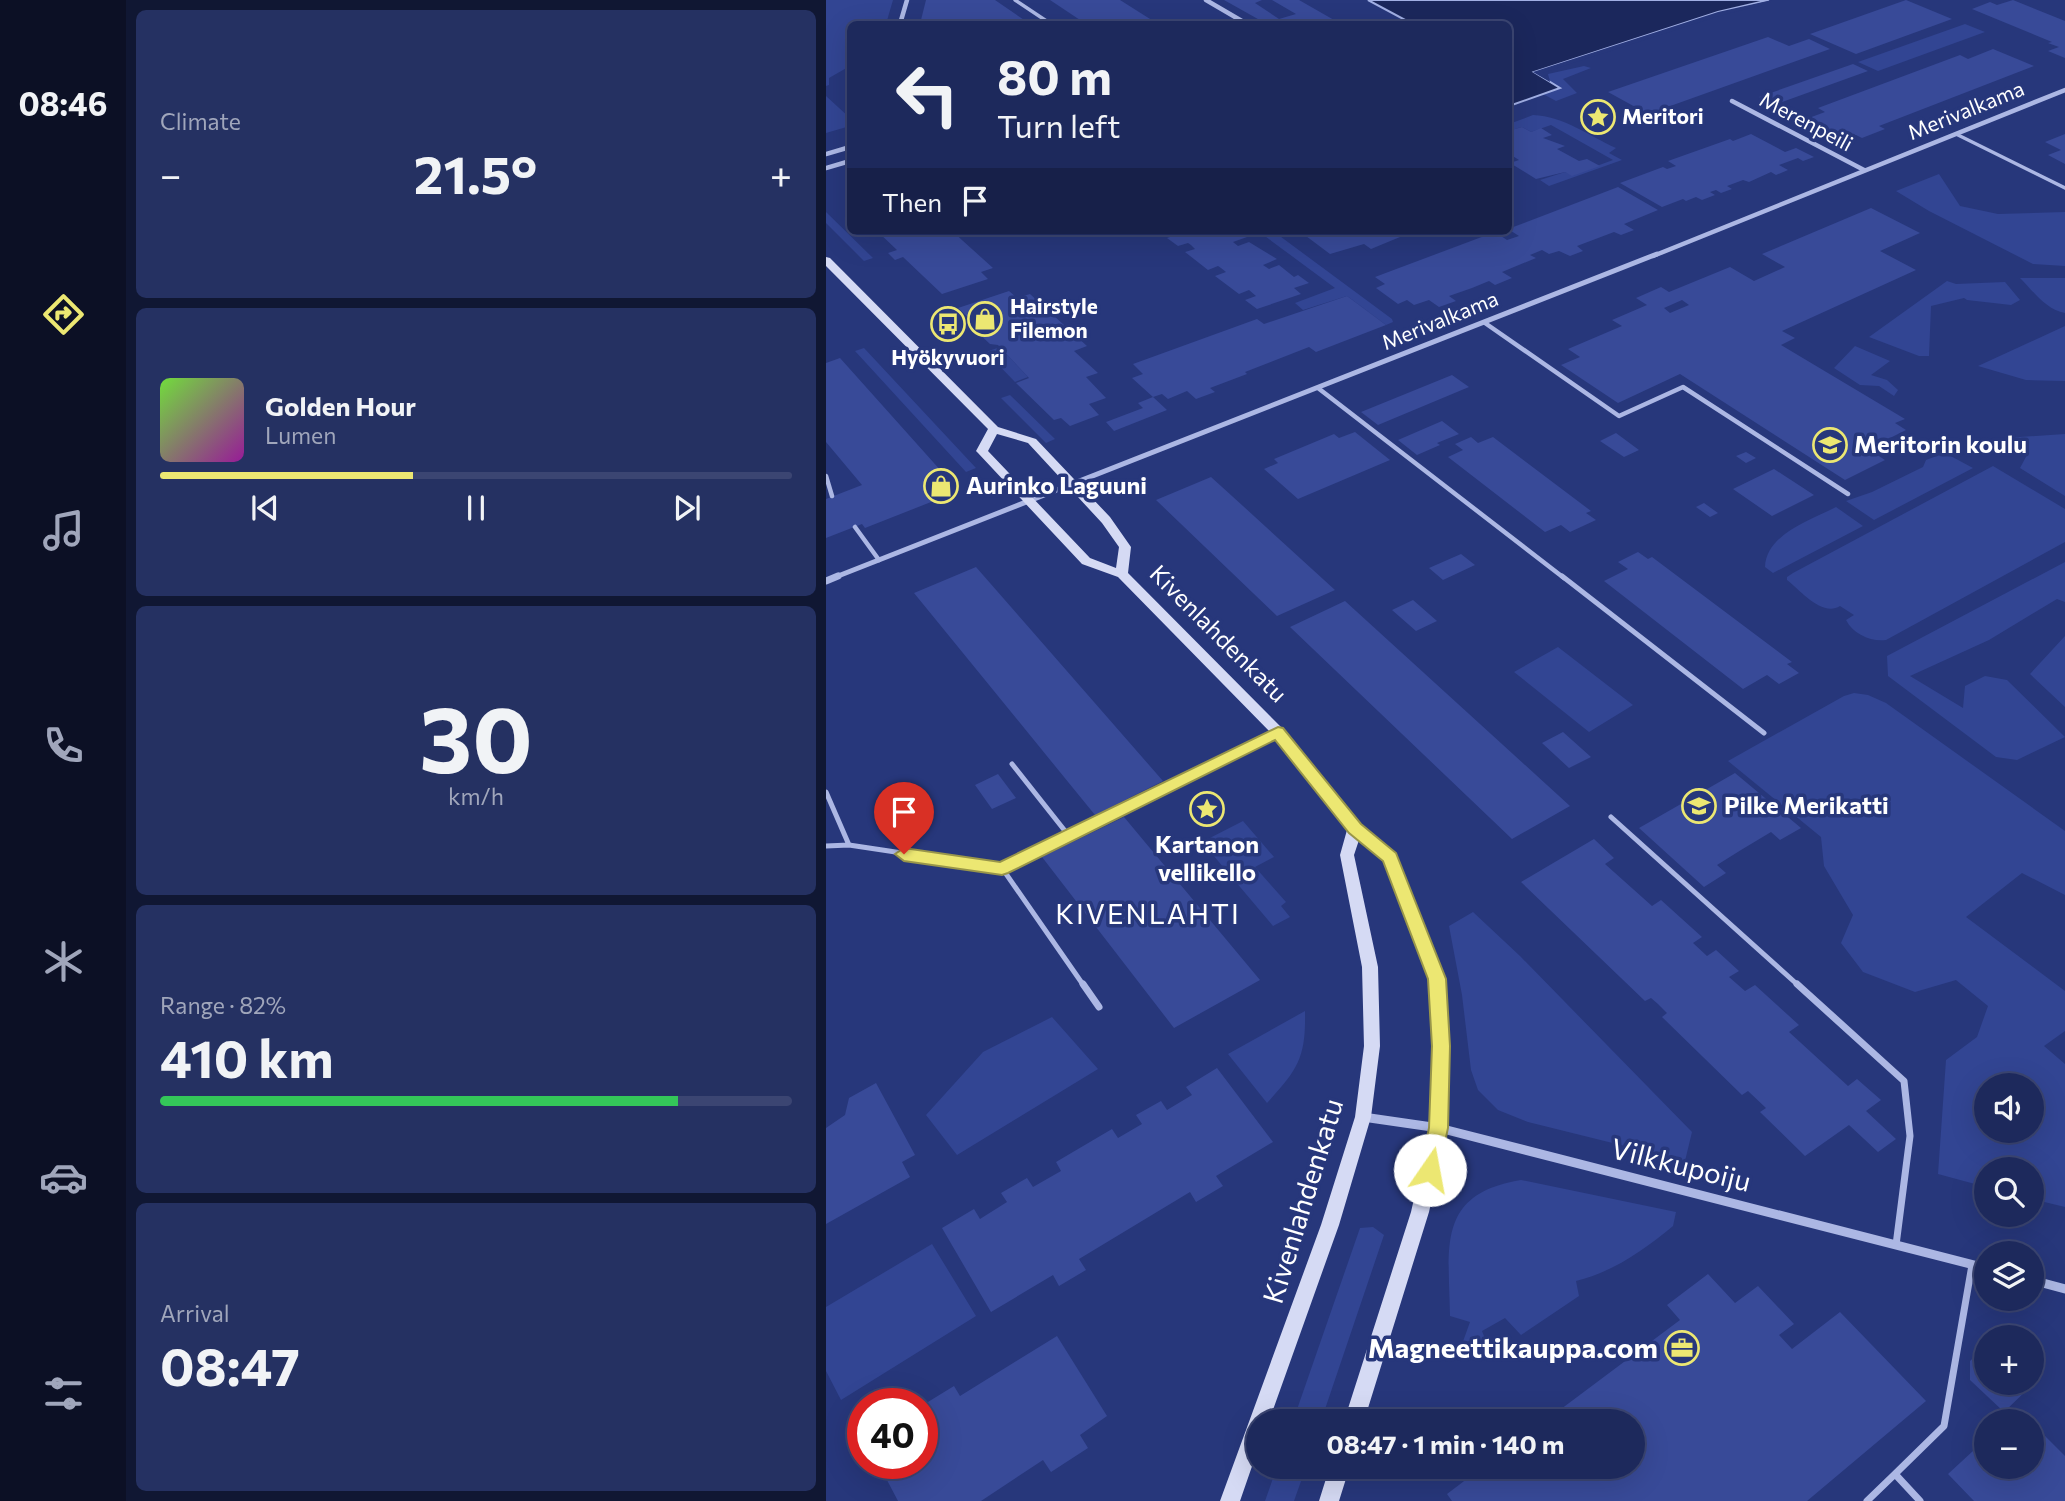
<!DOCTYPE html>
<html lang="en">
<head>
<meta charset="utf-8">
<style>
  body { margin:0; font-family:Commissioner,sans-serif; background:#253162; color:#f1f3f6; height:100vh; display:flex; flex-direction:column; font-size:26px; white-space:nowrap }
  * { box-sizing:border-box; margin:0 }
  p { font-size:23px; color:#a0a6bb }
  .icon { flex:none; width:38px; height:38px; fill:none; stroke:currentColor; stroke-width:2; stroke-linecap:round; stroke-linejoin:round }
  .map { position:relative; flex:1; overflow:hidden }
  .details { display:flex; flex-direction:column; gap:10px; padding:10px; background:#101733; width:700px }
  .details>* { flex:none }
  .banner { position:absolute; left:21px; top:21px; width:665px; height:214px; border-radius:10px; box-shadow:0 7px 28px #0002,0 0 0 2px #3b4572; background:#1d295c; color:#f1f3f6; overflow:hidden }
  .controls { position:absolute; left:1148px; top:1073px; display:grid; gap:14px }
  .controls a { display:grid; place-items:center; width:70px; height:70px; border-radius:50%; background:#1d295c; box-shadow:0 7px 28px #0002,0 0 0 2px #3b4572; font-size:35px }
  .speed { position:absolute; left:21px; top:1388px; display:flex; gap:14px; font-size:35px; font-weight:700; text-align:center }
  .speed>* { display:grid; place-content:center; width:91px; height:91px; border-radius:50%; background:#1d295c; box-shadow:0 7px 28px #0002,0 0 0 2px #3b4572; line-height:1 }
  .speed .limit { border:10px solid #d22; background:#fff; color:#111 }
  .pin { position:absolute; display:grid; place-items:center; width:60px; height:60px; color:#fff; margin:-72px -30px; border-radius:50% 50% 50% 0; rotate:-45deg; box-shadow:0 0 7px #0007 }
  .pin .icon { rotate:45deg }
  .me { position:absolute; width:77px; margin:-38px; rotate:12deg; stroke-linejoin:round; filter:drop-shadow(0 0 5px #0008) }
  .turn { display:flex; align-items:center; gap:24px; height:147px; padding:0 35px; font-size:32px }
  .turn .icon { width:91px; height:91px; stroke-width:2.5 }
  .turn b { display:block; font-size:49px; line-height:60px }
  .then { display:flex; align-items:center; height:66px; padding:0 35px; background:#0003; gap:14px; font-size:26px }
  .big { font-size:52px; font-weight:700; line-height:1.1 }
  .details .card { flex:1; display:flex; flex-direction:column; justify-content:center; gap:10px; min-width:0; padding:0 24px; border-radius:10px; background:#253162 }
  .details .dial { align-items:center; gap:0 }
  .dial b { font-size:91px; line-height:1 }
  .song { display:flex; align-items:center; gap:21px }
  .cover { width:84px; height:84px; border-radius:10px; background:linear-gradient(135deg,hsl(100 70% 55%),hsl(300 70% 35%)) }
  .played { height:7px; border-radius:4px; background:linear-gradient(90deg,#ece772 40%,#3b4572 40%) }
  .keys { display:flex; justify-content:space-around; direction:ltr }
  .heat { display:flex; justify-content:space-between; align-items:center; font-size:38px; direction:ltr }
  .charge { height:10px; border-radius:5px; background:linear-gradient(90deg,#34c759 82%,#3b4572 0) }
  .trip { position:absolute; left:420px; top:1409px; width:399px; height:70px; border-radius:35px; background:#1d295c; box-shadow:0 7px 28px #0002,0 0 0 2px #3b4572; font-weight:700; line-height:70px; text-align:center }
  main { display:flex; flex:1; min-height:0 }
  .menu { display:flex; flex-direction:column; width:126px; justify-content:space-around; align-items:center; background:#0c1025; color:#a0a6bb }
  .menu .icon { width:49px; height:49px }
  .menu .on { color:#ece772 }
  .menu b { font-size:32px; color:#f1f3f6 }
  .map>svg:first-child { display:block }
  .green { fill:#324593; fill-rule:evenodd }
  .water { fill:#1b275c; stroke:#a1afe4; stroke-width:2 }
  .pier { fill:#27377b }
  .building { fill:#384a98; fill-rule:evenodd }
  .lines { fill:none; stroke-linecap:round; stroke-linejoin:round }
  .lane-far3 { stroke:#acb7e4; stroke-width:3.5 }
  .lane-far2 { stroke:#acb7e4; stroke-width:4.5 }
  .lane-far1 { stroke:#acb7e4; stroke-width:5 }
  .lane { stroke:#acb7e4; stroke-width:7 }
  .street-far3 { stroke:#acb7e4; stroke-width:4.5 }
  .street-far2 { stroke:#acb7e4; stroke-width:5 }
  .street-far1 { stroke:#acb7e4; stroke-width:7 }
  .street { stroke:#acb7e4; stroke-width:9 }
  .secondary { fill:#d5daf4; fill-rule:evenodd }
  .route { fill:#ece772; stroke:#99964a; stroke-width:2 }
  .labels { text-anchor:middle; stroke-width:7; stroke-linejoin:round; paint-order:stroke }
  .far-street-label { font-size:21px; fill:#fff; stroke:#27377b }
  .far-poi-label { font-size:21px; font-weight:bold; fill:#fff; stroke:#27377b; text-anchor:start }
  .poi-label { font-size:24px; font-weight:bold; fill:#fff; stroke:#27377b; text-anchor:start }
  .street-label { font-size:24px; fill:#fff; stroke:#27377b }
  .quarter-label { font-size:28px; letter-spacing:2px; fill:#fff; stroke:#27377b }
  .near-street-label { font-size:28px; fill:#fff; stroke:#27377b }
  .near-poi-label { font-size:28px; font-weight:bold; fill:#fff; stroke:#27377b; text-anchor:end }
</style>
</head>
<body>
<main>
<nav class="menu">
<b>08:46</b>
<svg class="icon on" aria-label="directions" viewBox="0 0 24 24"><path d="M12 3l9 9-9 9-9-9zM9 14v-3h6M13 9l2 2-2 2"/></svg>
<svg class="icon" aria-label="music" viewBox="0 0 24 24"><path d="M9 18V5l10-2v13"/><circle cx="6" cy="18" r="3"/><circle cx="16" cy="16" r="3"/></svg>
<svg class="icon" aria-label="phone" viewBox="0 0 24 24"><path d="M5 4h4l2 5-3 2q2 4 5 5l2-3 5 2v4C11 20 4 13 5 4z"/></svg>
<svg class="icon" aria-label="climate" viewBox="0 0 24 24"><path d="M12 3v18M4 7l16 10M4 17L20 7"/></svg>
<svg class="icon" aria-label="car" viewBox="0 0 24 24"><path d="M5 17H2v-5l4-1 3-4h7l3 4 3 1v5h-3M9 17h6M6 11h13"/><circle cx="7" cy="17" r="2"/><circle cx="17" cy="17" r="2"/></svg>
<svg class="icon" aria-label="filters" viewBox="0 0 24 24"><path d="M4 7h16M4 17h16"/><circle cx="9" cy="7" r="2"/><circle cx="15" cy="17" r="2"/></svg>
</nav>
<section class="details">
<div class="card"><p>Climate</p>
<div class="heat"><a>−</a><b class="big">21.5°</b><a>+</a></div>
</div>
<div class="card">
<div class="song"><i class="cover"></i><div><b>Golden Hour</b><p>Lumen</p></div></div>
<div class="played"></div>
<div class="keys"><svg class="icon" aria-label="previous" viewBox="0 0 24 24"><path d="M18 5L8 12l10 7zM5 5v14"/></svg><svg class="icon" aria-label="pause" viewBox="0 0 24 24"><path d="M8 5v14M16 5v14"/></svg><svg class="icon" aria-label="next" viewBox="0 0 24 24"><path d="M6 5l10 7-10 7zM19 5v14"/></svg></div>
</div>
<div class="card dial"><b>30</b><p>km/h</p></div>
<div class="card"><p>Range · 82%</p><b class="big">410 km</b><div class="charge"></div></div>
<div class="card"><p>Arrival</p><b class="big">08:47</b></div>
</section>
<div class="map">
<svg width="1239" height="1501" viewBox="0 0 1239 1501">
  <rect width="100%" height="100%" fill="#27377b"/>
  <path class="green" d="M0 0H67L60 24H24V66L3 78V85L0 86Z
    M1139 24 1159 32 1052 71 1032 62Z
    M758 66 765 68 737 79 751 93 730 101 717 94 734 88 724 82 722 74Z
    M0 96 24 118V126L0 133Z
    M707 115C738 116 763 136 790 148L783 153 796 160 723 186 714 180 739 172 746 175 787 160 725 125 705 132 696 127 683 131V124Z
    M1113 174 1134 206 1172 214 1239 212V266L1207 264 1103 211 1070 191Z
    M0 212 47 258 38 261 0 223Z
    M432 231H447L566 319 567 322 560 325 521 296 477 310 469 303 509 288Z
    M1194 278H1239V313C1220 310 1207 291 1194 278Z
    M1121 281 1130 284 1179 282 1194 300 1185 305 1141 300 1138 298 1105 306 1103 356H1093L1043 337Z
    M1239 326V381L1200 380 1152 366Z
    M1029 346 1064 361 1045 375 1061 380 1072 390 1068 396 1053 386 1034 385 1008 368Z
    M174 347 202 377 189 382 160 352Z
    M38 348 150 468 140 472 29 351Z
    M184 395 229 439 220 443 175 398Z
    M1239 434V496L1194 468 1201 455 1196 447 1179 438Z
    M1119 453 1147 468 1048 520 1020 501 1046 492 1097 467 1100 460Z
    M1167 466 1239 509V542L1060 640C1045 642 1027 634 1020 620L1028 615 1014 606C996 617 975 591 961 580V577L967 573Z
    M1010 507 1037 526 947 573 939 567C940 534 985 520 1010 507Z
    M1239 562V602L1231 599 1163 640 1084 676 1137 708 1139 686 1159 676 1181 680 1239 737 1191 760 1170 757 1062 676 1061 656Z
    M1239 636V707L1204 674Z
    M732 647 807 705 763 732 688 672Z
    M1028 693 1042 695 1060 703 1239 831V895L1196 873 1140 917 1239 991V1031L1218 1046 1239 1064V1207L1206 1199V1169H1160V1187L1112 1174 1120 1060 1151 1037 1162 1006 1130 980 1089 992 1037 972 1015 943 1027 915 998 866 995 837 902 761 1018 696ZM1160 1085H1206V1130H1160Z
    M417 821 448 857 429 867 460 902 455 906 464 917 447 926 376 842Z
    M647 912 694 956 866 1132 859 1161 702 1122 672 1110 652 1090 645 1070 636 995 623 926Z
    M479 1011C480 1058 472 1069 441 1103L402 1054Z
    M226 1017 272 1069 131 1155 100 1115 157 1052Z
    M695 1180 850 1212 847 1226C818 1250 787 1272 750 1281L753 1296 695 1335 679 1318 656 1331 665 1354 635 1347 644 1322 624 1316C623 1247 610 1194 695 1180Z
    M547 1227 558 1235 495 1421H467L534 1228Z
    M106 1244 150 1316 15 1400 0 1371V1307Z
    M451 1467H480L468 1501H439Z"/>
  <path class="water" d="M542 0H943L892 12 708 72 734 88 683 106 682 24H579L583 22Z"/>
  <path class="pier" d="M946 0 944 3 893 16 716 73 723 78 724 82 707 72 892 12Z"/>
  <path class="building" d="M100 0H169L204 24H94Z
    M224 0H294L332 24H260Z
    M398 0H436L429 3 453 19 470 14 446 0H473L515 24H436L439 23Z
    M1080 0 1126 19 1030 54 984 34Z
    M1187 0 1239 21V58L1222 51 1233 47 1222 43 1226 42 1146 9 1164 2 1171 5Z
    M942 37 963 46 983 39 1004 49 822 114 782 92Z
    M1167 49 1208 66 1053 126 1059 129 1036 138 1030 135 1012 142 972 122 999 112 992 108 1134 55 1142 59Z
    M1027 64 1042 71 948 105 933 97Z
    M696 127 705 132 715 128 726 135 717 138 739 146 731 149 753 161 761 159 774 166 746 176 739 172 710 179 684 163 693 160 682 153V131Z
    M925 134 959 152 970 148 988 157 977 161 972 158 953 165 962 170 950 175 945 172 923 182 917 180 901 186 906 189 895 193 890 190 884 192 889 195 876 200 870 197 860 201 857 199 836 207 794 183 837 167 841 169 850 166 842 161 904 139 907 141Z
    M1239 134V164L1222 155 1235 150 1219 142Z
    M792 187 832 210 798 224 808 230 795 235 788 232 751 246 757 251 744 256 733 251 723 254 716 250 704 255 710 258 676 272 686 278 669 285 663 281 646 288 623 296 630 301 613 307 603 300 588 305 581 300 572 304 550 288 559 284 549 277 669 232 681 240 693 236 682 229Z
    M1045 208 1094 233 1054 251 1090 270 956 331 969 338 955 345 1079 419 1069 423 1080 430 1042 449 1059 460 1019 480 854 374 792 403 735 365 754 357 742 349 796 326 786 320 821 305 810 298 835 287 843 292 904 267 928 281 959 267 936 254ZM856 300 863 305 844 313 838 308Z
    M51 231H126L167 268 155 272 162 279 116 294 77 257 69 260 62 253 71 250Z
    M362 231H413L421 237 407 242 412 246 423 242 451 259 437 265 443 269 453 265 468 277 472 275 483 283 468 288 475 294 431 309 419 300 430 296 423 290 413 294 389 276 400 272 395 268 392 266 382 270 359 252 369 249 365 245 362 243 352 246 341 238Z
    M491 231H551L555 234 566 231 574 237 545 249 538 244 504 254 480 236Z
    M183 291 191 298 204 294 261 346 248 351 272 373 260 377 280 398 263 404 273 415 244 426 235 418 228 420 190 383 203 378 172 345 164 344 149 330 153 328 132 308Z
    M521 296 560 325 490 352 483 347 419 372 421 374 384 388 389 392 370 399 361 391 342 399 336 394 327 397 306 378 317 374 307 364 431 319 438 324Z
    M14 358 133 491 39 528 36 524 0 538V499L36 485 0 442V363Z
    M626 375 643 387 552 425 535 412Z
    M327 397 341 410 288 431 280 422 317 408 312 403Z
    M616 421 633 434 611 443 614 445 591 455 572 440Z
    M529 432 564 460 472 499 438 469 452 463 448 459 508 434 513 438Z
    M790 433 813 450 798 457 774 441Z
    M645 437 652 443 667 437 765 511 760 513 770 520 744 532 735 525 719 532 622 457 637 450 629 444Z
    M920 452 930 458 920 463 910 456Z
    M948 469 988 495 946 516 907 489Z
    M385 477 417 506 509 590 451 616 330 500Z
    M878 503 892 513 884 517 870 507Z
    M812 552 822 559 826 557 966 662 961 664 973 673 953 684 941 675 917 689 778 581 802 569 792 562Z
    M635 554 649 565 617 580 603 568Z
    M150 567 337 781 269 815 88 593Z
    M587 600 611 621 590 631 566 610Z
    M519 601 744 806 686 839 464 627Z
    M737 732 765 757 743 768 716 743Z
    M909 773 975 828 954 840 945 832 915 850 891 865 900 873 878 887 813 828Z
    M172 774 190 798 166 809 149 785Z
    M298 817 434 980 348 1028 216 857Z
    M768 839 788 858 779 864 826 906 835 900 876 937 867 943 881 956 890 950 913 971 903 977 919 991 929 985 973 1025 963 1032 1022 1086 1031 1079 1055 1100 1040 1111 1070 1139 1052 1152 1023 1125 979 1156 934 1112 940 1108 922 1091 916 1095 836 1017 841 1013 832 1004 825 998 819 1001 695 882Z
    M391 1068 447 1142 390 1176 397 1186 370 1202 364 1192 253 1259 260 1270 233 1286 227 1275 165 1312 116 1228 148 1209 154 1219 181 1202 175 1193 201 1178 207 1187 235 1171 230 1162 286 1129 292 1138 316 1124 310 1115 335 1101 341 1110 366 1095 360 1087Z
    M50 1083 89 1155 76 1162 84 1177 0 1224V1128L19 1115 23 1098Z
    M882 1274 909 1303 932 1286 968 1324 953 1335 966 1349 1014 1312 1100 1401 981 1501H626L621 1494 658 1466H807V1421H719L854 1320 841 1305Z
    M231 1336 281 1416 254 1435 262 1448 225 1472 217 1460 155 1501H72L52 1463H96V1420L103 1416 97 1405 128 1386 134 1396Z
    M1160 1346V1382H1202L1205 1386 1178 1412 1144 1380V1361Z
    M1193 1410 1204 1421H1181Z
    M1206 1423 1239 1456V1501H1148L1122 1474 1160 1439V1466H1206Z"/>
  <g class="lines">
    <path class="lane-far3" d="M189 0 225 24
      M1130 134 1239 188"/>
    <path class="lane-far2" d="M659 323 793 416 857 387 1022 494
      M492 388 738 578
      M0 476 6 496
      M29 527 53 560"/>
    <path class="lane-far1" d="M736 576 938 733
      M186 764 243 836
      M0 792 23 845
      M785 817 973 986
      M0 846 23 845 176 868
      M258 986 176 868 452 732"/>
    <path class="lane" d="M257 984 273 1007
      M971 984 1078 1081 1084 1136 1070 1245
      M1041 1501 1069 1474
      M1094 1501 1069 1474 1118 1426 1146 1265"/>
    <path class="street-far3" d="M380 0 421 24
      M74 24 81 0
      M906 101 1038 170
      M0 154 24 147
      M0 168 24 161
      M827 256 1239 90"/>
    <path class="street-far2" d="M7 578 831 254"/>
    <path class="street-far1" d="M0 581 12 576"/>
    <path class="street" d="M537 1117 613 1128 1160 1268
      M1206 1280 1239 1289"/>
    <path class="secondary" d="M0 257 4 258 172 427 210 439 284 517 305 547 302 573 457 729 534 825 569 854 619 979 623 1046 622 1128 603 1212 538 1421H518L585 1212 604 1128 607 1046 603 979 558 861 533 840 528 855 552 967 554 1046 545 1117 513 1225 443 1421H432V1449L414 1501H394L495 1225 529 1117 538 1046 536 967 514 855 521 830 447 735 292 577 256 564 152 453 150 451 162 429 0 266ZM171 434 202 443 276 523 293 547 290 568 264 558 162 451Z
      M504 1466H524L513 1501H493Z"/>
  </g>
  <path class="route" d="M452 727 457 728 535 824 570 853 620 979 624 1046 622 1128 613 1170 611 1176 604 1178 597 1176 594 1170 603 1128 606 1046 602 979 557 861 523 833 449 740 182 873 176 875 78 861 69 854 78 848 174 862Z"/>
  <defs>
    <g id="sight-ring" transform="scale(1.75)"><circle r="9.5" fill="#27377b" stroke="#ece772" stroke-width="1.5"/><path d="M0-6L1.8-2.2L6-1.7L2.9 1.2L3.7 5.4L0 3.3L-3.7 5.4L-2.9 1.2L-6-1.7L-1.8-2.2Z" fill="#ece772"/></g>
    <g id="shop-ring" transform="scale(1.75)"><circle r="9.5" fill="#27377b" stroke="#ece772" stroke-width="1.5"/><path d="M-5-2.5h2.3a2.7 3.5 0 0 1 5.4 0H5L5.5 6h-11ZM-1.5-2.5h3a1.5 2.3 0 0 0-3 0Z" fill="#ece772"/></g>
    <g id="bus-ring" transform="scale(1.75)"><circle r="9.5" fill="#27377b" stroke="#ece772" stroke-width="1.5"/><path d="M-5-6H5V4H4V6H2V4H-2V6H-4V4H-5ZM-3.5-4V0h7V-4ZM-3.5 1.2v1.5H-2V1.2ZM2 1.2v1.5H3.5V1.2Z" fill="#ece772"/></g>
    <g id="school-ring" transform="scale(1.75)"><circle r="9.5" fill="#27377b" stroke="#ece772" stroke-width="1.5"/><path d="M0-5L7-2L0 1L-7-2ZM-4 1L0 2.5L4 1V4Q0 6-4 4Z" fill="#ece772"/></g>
    <g id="office-ring" transform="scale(1.75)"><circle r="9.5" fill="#27377b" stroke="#ece772" stroke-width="1.5"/><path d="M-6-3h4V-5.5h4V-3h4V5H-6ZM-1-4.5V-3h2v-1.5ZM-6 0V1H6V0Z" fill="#ece772"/></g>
  </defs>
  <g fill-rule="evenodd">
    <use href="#sight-ring" x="772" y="117"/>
    <use href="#shop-ring" x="159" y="319"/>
    <use href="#bus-ring" x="122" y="324"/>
    <use href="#school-ring" x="1004" y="445"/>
    <use href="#shop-ring" x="115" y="486"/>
    <use href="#school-ring" x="873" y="806"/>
    <use href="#sight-ring" x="381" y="809"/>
    <use href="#office-ring" x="856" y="1348"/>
  </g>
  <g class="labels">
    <g class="far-street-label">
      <text transform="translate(1140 111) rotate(-22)" y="7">Merivalkama</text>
      <text transform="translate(980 122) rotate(28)" y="7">Merenpeili</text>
      <text transform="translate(614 321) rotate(-22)" y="7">Merivalkama</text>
    </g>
    <g class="far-poi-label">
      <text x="796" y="124">Meritori</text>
      <text x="184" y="314">Hairstyle<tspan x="184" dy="24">Filemon</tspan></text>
      <text x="122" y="365" text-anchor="middle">Hyökyvuori</text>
    </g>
    <g class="poi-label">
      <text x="1028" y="453">Meritorin koulu</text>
      <text x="140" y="494">Aurinko Laguuni</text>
      <text x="898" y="814">Pilke Merikatti</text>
      <text x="381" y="853" text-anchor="middle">Kartanon<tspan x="381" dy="28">vellikello</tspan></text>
    </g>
    <g class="street-label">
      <text transform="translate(392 634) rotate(45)" y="8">Kivenlahdenkatu</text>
    </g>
    <g class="quarter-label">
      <text x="322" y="924">KIVENLAHTI</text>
    </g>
    <g class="near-street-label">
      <text transform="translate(855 1165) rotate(14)" y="10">Vilkkupoiju</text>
      <text transform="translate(477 1201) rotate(-73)" y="10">Kivenlahdenkatu</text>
    </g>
    <g class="near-poi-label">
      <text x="832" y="1358">Magneettikauppa.com</text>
    </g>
  </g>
</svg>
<div class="controls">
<a><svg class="icon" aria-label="sound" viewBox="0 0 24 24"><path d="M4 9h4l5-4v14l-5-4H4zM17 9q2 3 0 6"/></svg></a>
<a><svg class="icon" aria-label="search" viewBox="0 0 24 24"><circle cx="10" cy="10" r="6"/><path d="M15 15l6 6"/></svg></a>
<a><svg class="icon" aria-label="layers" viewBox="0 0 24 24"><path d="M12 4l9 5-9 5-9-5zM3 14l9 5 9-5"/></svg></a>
<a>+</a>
<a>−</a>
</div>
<div class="speed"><div class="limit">40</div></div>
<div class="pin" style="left:78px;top:854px;background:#d93025"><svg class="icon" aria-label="arrive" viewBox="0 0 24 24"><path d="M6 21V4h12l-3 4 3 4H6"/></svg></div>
<svg class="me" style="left:604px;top:1170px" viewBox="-20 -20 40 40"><circle r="19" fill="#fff"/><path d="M0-13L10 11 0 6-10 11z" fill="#ece772"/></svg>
<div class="trip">08:47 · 1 min · 140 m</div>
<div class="banner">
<div class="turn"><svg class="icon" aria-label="left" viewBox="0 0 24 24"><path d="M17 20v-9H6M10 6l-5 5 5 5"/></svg><div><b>80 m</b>Turn left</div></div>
<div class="then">Then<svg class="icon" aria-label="arrive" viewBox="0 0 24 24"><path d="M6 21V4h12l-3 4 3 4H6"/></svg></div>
</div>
</div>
</main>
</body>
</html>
